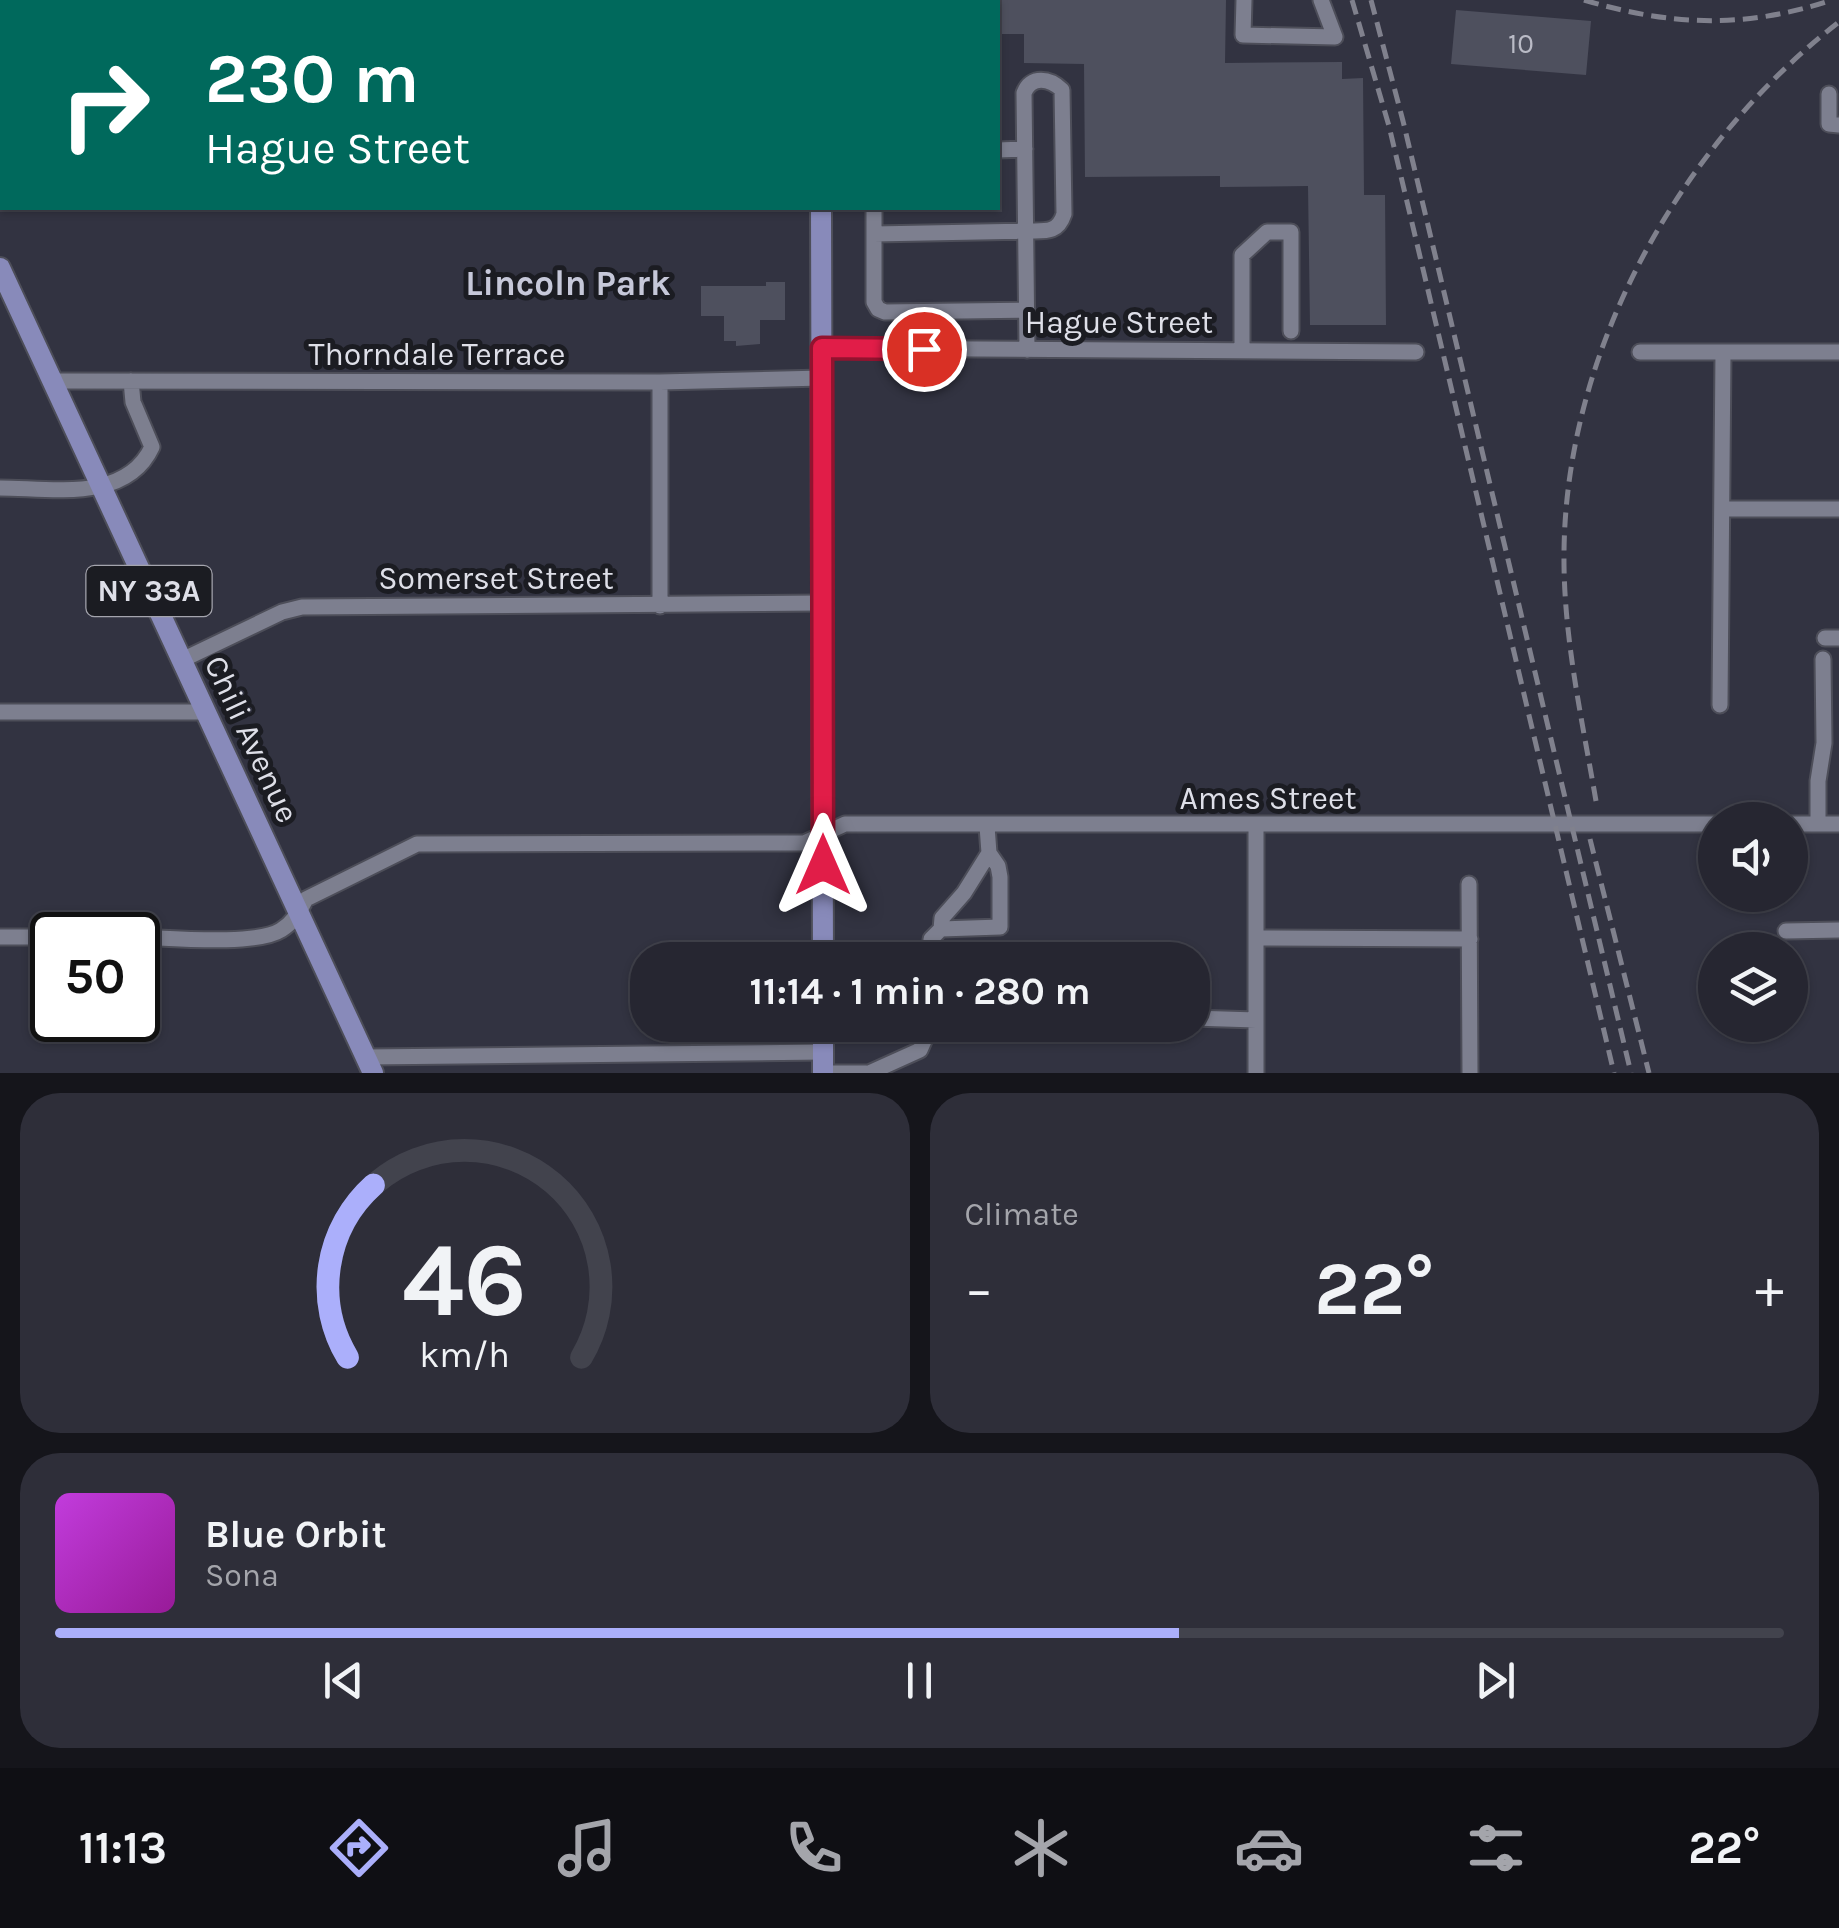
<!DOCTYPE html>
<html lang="en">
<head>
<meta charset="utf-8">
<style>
  body { margin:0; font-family:Karla,sans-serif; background:#2e2e39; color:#f1f3f6; height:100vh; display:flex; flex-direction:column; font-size:38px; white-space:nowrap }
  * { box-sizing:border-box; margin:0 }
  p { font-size:32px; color:#a4a5ab }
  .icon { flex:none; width:55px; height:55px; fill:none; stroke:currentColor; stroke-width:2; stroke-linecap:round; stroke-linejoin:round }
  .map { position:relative; height:1073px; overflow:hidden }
  .drawer { display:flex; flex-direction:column; gap:20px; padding:20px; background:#15151b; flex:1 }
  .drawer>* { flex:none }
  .guide { position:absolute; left:0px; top:0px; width:1000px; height:210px; box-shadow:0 2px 8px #0004,0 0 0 2px #42434d; background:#00695c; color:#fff; overflow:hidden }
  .tools { position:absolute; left:1698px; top:802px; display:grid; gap:20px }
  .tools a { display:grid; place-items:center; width:110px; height:110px; border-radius:50%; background:#262631; box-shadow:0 2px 8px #0004,0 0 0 2px #42434d; font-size:50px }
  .speed { position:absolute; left:30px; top:912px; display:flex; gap:20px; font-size:50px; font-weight:700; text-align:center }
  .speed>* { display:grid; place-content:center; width:130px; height:130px; border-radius:50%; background:#262631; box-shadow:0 2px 8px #0004,0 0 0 2px #42434d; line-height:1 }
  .speed .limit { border:5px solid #111; border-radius:15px; background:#fff; color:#111 }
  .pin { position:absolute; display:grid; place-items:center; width:85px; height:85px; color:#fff; margin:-42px; border:5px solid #fff; border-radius:50%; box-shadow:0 2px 10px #0007 }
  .me { position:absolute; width:110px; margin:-55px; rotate:0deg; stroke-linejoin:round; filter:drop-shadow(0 0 8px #0008) }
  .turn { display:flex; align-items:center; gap:35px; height:210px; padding:0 40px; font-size:45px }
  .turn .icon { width:130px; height:130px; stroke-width:2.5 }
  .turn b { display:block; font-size:70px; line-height:85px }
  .big { font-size:75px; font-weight:700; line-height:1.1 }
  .drawer .tile { flex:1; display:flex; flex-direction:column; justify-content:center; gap:15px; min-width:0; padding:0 35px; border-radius:40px; background:#2e2e39 }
  .drawer .dial { align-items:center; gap:0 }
  .dial svg { height:260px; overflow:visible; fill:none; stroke:#42434d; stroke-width:7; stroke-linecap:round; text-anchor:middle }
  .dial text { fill:#f1f3f6; stroke:none }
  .song { display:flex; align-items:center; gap:30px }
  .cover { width:120px; height:120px; border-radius:15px; background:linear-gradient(135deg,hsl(290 70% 55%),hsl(300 70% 35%)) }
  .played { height:10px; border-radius:5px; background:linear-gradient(90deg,#abaffb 65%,#42434d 65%) }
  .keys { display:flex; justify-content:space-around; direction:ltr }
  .heat { display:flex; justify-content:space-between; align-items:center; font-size:55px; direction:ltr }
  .drawer .tiles { flex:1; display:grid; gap:20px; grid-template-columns:1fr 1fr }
  .tile:last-child { grid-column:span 2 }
  .trip { position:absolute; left:630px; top:942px; width:580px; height:100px; border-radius:40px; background:#262631; box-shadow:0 2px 8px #0004,0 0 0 2px #42434d; font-weight:700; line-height:100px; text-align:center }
  .tab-bar { display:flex; height:160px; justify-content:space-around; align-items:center; background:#0f0f14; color:#a4a5ab }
  .tab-bar .icon { width:70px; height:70px }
  .tab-bar .selected { color:#abaffb }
  .tab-bar b { font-size:45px; color:#f1f3f6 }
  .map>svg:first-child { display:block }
  .building { fill:#4e505e }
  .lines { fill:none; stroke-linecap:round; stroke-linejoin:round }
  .minor-casing { stroke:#4d4e59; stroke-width:19 }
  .major-casing { stroke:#4d4e59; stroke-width:24 }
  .minor { stroke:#7d7f8f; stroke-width:15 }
  .major { stroke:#888aba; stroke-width:20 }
  .rail { stroke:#80818d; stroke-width:5; stroke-dasharray:15 8; stroke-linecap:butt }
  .route-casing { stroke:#92132f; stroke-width:25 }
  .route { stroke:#e11d48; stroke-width:18 }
  .labels { text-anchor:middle; stroke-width:10; stroke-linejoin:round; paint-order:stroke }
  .number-label { font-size:28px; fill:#babbc6 }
  .shield { fill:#1b1c22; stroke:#a4a4ad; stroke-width:2.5 }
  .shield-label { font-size:30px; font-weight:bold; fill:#dedfe8 }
  .street-label { font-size:32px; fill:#dedfe8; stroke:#1b1c22 }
  .neighbourhood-label { font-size:35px; font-weight:bold; fill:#c6c8d9; stroke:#1b1c22 }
</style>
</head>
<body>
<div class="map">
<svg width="1839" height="1073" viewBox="0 0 1839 1073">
  <rect width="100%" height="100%" fill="#323341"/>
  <path class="building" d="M998 0H1226L1225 63 1342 62V79L1363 78 1364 195H1385L1386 325H1310L1308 186 1220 187V176L1085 177 1084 64 1024 63V34H998Z
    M1456 10 1591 21 1586 75 1451 64Z
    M766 282H785V320H760V344L736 346V341H724V316H701V286H766Z"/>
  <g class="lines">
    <g class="minor-casing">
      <path id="minor" d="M51 0V2
        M913 0V2
        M1244 0 1243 35 1335 37 1321 0
        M874 2V0
        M0 91H2
        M1829 94V124L1839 125
        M998 150 1025 149
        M0 183H2
        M874 208V302L878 309 885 312 1027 310
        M874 234 1028 231C1046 231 1058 233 1064 214L1062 90C1050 78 1031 75 1024 93L1027 350
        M822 348 1416 352
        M1242 351V255L1267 232H1291V331
        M1640 352H1839
        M52 381 660 382 822 378
        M660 382V606
        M0 488C50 488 126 503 152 447L133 402 131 381
        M1722 509H1839
        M1825 638H1839
        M182 660 282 612 302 607 822 603
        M1720 705 1723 352
        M0 712H205
        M1790 824H1839
        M1818 824V781L1824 743 1823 659
        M1256 825V1073
        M1469 884 1470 1073
        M941 929 942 918 964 893 989 853
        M1786 931 1839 930
        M0 937H52
        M138 937C170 938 256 946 281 930 293 923 300 911 306 899L417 844 804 843 845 824H1715
        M1256 938 1470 939
        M931 960V939L941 929 1000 927V877L998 866 989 853 987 826
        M1192 1018 1256 1020
        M366 1057 823 1052
        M823 1073H866
        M869 1073 920 1050 931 1025"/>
    </g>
    <g class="major-casing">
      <path id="major" d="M821 0V2
        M821 208 823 960
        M0 268 373 1073
        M823 1025V1073"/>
    </g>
    <use href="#minor" class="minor"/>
    <use href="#major" class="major"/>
    <path class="rail" d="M1352 0 1389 126 1614 1073
      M1371 0 1403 121 1631 1073
      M1584 0C1671 26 1745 29 1832 0
      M1596 801C1582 719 1563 636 1564 552 1566 349 1680 145 1839 22
      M1590 839 1649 1073"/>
  </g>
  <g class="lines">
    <g class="route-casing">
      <path id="route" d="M823 865 822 348 924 349"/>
    </g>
    <use href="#route" class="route"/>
  </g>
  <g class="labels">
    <g class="number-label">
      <text x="1521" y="53">10</text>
    </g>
    <rect class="shield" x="86.5" y="566" width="125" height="50" rx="8"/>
    <g class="shield-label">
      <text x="149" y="601">NY 33A</text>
    </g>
    <g class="street-label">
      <text x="1119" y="333">Hague Street</text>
      <text x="437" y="365">Thorndale Terrace</text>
      <text x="496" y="589">Somerset Street</text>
      <text transform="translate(252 739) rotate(65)" y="11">Chili Avenue</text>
      <text x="1268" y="809">Ames Street</text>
    </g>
    <g class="neighbourhood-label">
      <text x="568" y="295">Lincoln Park</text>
    </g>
  </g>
</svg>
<div class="tools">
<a><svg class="icon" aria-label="sound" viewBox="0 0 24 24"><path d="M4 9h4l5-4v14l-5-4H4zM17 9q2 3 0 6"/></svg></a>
<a><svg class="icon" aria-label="layers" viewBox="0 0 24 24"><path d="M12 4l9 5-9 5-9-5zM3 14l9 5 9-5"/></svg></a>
</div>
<div class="speed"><div class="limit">50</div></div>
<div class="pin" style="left:924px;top:349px;background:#d93025"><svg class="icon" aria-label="arrive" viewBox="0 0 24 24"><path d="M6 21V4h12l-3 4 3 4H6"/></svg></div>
<svg class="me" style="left:823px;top:865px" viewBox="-20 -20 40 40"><path d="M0-17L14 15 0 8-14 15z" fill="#e11d48" stroke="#fff" stroke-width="4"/></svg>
<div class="trip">11:14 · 1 min · 280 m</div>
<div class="guide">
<div class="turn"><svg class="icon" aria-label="right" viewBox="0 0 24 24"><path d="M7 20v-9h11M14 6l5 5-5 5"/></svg><div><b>230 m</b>Hague Street</div></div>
</div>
</div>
<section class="drawer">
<div class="tiles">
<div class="tile dial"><svg viewBox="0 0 100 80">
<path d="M14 69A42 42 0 1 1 86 69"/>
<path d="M14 69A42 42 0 0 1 22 16" stroke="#abaffb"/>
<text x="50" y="56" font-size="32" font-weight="700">46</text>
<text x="50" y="72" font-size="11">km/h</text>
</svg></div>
<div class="tile"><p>Climate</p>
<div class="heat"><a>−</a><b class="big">22°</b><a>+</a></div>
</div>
<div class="tile">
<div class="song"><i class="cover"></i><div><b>Blue Orbit</b><p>Sona</p></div></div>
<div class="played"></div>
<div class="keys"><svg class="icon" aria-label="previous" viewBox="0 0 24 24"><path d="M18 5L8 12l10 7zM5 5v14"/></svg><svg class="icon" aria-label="pause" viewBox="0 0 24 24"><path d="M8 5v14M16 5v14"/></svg><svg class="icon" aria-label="next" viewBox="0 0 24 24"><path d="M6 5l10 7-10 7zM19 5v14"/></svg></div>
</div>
</div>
</section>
<nav class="tab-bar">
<b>11:13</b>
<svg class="icon selected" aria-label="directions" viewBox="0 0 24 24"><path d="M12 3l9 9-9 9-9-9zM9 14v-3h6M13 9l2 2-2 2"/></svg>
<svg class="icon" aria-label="music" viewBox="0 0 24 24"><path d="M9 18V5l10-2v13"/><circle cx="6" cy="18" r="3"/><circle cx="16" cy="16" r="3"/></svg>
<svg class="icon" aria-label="phone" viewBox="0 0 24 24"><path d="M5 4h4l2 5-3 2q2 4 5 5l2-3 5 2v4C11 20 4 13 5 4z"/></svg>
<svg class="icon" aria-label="climate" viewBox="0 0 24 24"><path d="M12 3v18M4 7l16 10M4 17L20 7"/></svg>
<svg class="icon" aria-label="car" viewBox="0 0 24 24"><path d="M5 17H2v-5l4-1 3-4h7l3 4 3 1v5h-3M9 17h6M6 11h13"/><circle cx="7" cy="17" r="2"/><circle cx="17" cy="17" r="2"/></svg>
<svg class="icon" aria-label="filters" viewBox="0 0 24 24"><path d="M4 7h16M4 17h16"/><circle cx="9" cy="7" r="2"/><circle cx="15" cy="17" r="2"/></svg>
<b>22°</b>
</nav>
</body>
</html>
